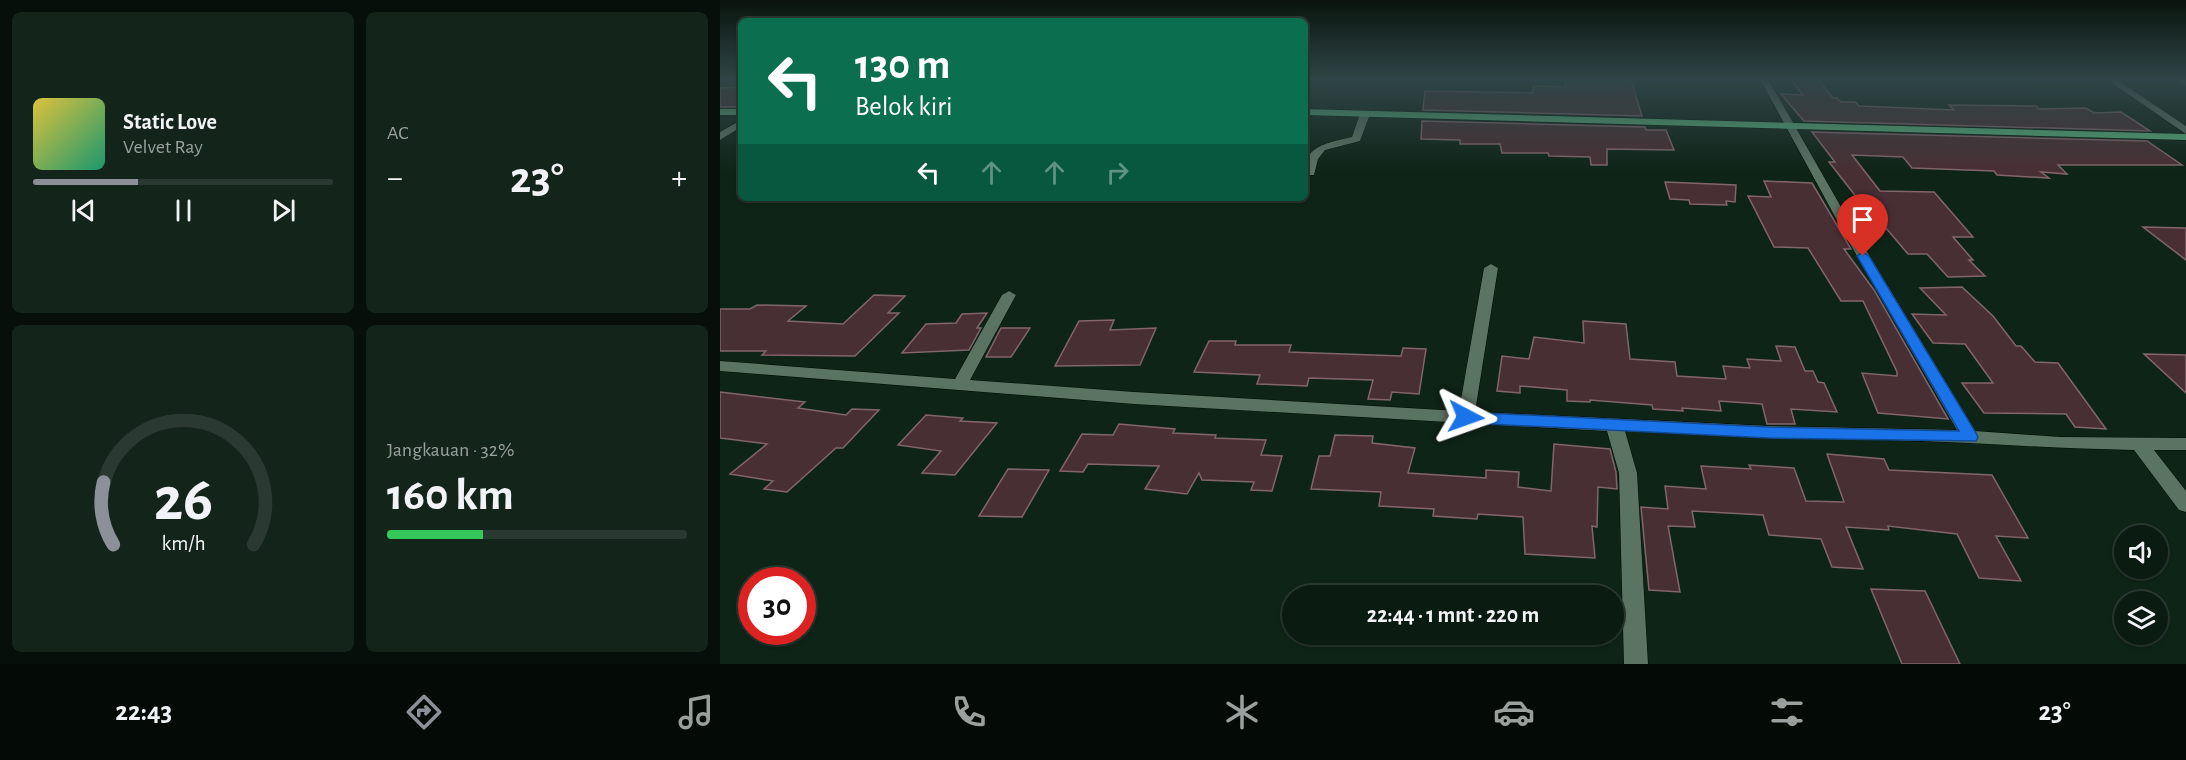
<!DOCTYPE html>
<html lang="id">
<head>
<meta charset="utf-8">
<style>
  body { margin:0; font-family:"Alegreya Sans",sans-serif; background:#13241a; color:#f1f3f6; height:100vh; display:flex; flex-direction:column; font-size:22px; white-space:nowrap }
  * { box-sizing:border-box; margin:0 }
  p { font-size:20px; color:#99a19f }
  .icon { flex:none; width:33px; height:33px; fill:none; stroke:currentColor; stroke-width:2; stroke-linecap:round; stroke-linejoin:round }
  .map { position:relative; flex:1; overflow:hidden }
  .details { display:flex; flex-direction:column; gap:12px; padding:12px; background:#060f09; width:720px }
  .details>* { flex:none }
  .guide { position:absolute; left:18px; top:18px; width:570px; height:183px; border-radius:9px; box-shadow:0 2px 4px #0004,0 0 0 2px #2a3931; background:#0b6e4f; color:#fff; overflow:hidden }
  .tools { position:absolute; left:1394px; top:525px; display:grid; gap:12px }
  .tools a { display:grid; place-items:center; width:54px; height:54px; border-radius:50%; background:#0a1b11; box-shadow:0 2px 4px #0004,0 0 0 2px #2a3931; font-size:30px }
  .speed { position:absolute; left:18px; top:567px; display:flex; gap:12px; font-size:30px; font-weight:700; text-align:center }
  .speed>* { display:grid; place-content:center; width:78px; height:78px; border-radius:50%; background:#0a1b11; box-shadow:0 2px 4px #0004,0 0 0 2px #2a3931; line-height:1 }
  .speed .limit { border:9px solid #d22; background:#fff; color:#111 }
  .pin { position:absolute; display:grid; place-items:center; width:51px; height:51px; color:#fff; margin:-62px -26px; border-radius:50% 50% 50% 0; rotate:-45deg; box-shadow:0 0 6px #0007 }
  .pin .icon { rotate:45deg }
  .me { position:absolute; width:66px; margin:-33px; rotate:94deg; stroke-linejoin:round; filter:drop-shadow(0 0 4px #0008) }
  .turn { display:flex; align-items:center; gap:21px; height:126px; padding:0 18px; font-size:27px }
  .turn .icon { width:78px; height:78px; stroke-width:2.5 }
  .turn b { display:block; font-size:42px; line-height:51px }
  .lanes { display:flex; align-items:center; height:57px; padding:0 18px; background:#0003; justify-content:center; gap:30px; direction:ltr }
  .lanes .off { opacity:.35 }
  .big { font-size:45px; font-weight:600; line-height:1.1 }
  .details .widget { flex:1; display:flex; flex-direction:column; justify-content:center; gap:9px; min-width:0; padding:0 21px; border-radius:9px; background:#13241a }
  .details .dial { align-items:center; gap:0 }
  .dial svg { height:156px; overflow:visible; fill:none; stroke:#2a3931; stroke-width:7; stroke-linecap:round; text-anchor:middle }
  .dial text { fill:#f1f3f6; stroke:none }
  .song { display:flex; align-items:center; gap:18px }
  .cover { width:72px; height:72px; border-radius:9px; background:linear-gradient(135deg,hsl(50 70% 55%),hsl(160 70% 35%)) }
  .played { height:6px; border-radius:3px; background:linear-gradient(90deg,#8c9099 35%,#2a3931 35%) }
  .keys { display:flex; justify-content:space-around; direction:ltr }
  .heat { display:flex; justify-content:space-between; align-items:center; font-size:33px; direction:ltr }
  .charge { height:9px; border-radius:4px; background:linear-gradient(90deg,#34c759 32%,#2a3931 0) }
  .details .tiles { flex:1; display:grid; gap:12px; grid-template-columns:repeat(2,1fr) }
  .trip { position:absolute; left:562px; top:585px; width:342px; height:60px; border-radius:30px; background:#0a1b11; box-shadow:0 2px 4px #0004,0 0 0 2px #2a3931; font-weight:600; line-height:60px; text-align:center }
  .tab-bar { display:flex; height:96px; justify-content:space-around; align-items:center; background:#040b07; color:#99a19f }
  .tab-bar .icon { width:42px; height:42px }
  .tab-bar .current { color:#8c9099 }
  .tab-bar b { font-size:27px; color:#f1f3f6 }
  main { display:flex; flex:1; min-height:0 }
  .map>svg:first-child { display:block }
  .building { fill:#482f34; stroke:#82656b; stroke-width:1.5 }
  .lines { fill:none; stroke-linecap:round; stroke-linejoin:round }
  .minor-casing { stroke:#000c03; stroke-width:1 }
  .major-casing { stroke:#000c03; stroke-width:1 }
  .minor { fill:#5b7363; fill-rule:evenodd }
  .major { fill:#57ad7c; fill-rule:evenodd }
  .route { fill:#1a73e8; stroke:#114b97; stroke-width:1.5 }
</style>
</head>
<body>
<main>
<section class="details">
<div class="tiles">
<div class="widget">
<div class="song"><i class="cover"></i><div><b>Static Love</b><p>Velvet Ray</p></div></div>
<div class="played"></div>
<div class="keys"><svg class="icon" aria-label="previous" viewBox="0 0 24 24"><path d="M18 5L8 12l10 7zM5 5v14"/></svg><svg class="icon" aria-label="pause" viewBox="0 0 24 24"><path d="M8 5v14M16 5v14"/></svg><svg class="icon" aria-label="next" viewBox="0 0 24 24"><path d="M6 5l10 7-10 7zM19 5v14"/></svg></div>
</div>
<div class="widget"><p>AC</p>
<div class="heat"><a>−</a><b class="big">23°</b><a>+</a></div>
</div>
<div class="widget dial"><svg viewBox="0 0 100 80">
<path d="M14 69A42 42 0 1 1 86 69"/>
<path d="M14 69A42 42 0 0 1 9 37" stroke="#8c9099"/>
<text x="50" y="56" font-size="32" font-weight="700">26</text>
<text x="50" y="72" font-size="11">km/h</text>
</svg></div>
<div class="widget"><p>Jangkauan · 32%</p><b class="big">160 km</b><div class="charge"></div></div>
</div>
</section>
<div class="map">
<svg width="1466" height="664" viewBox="0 0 1466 664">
  <rect width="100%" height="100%" fill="#0e2417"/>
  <path class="building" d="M846 79 911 80 922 116 703 110 705 91 813 93V86L846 87Z
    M1070 79H1098L1113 98H1117L1121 102H1135L1139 106 1234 110 1229 105 1316 106 1319 109 1366 108 1374 113 1401 112 1430 131 1084 121 1061 94 1083 95Z
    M21 87V107H0V88Z
    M702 121 925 127 926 130H946L954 150 887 149V165H871L870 157 829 156 828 153H782L780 144H740V140L701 139Z
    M1092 132 1427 141 1462 165H1338L1347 174 1321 172 1329 178 1277 175 1274 171 1192 168 1183 157 1132 155 1160 191 1214 192 1253 237H1233L1253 260H1249L1265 276 1228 277 1207 254H1188L1160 221H1155L1109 162H1115Z
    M1044 181 1092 183 1131 249H1124L1154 290 1228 419 1158 413 1142 373 1177 376V372L1143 301H1121L1088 248 1054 247 1028 196 1051 197Z
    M945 182 1016 185 1015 202 1006 201 1007 205 970 204 969 200 950 199Z
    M1423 227 1466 228V260Z
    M1242 287 1273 316 1296 346H1301L1315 362 1338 363 1386 429 1355 427 1346 414 1264 413 1242 383H1273L1245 344 1213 343 1192 314 1226 315 1200 288Z
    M154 295 185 296 168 313H179L135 356 42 355 46 351H0V309H30L37 305 86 306 68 321 123 324Z
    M267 313 257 328H261L249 350 182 353 206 324 236 323 242 314Z
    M394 320 390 330 436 328 420 365 335 366 359 321Z
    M863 321 906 324 910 359 955 362 957 376 1006 379 1003 366 1030 368 1027 359 1061 361 1056 346 1075 347 1085 371H1093L1098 382 1104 383 1117 412 1071 409 1075 424H1047L1042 404 999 401 1001 411 962 408 963 411 933 409 932 405 870 400V402L847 401V390L800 386V393L777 391 782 356 809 359 814 337 864 343Z
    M281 328H310L291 357H266Z
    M489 341H516L515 345H571L569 352 596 353 681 356 683 348 706 349 699 394 672 392 670 400 648 399 653 380 589 378 587 386 564 385 537 384 540 375 474 372Z
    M1424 354 1466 355V393Z
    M0 392 85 402 78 408 126 415 132 409 159 410 123 448H116L67 492 44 489 53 481 10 474 47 444 0 438Z
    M206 415 243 418 240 421 277 423 235 475 202 473 221 451 178 445Z
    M399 424 455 429 453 433 496 435 495 438 546 440 541 455 562 456 552 491 531 490 534 482 482 480 479 473 467 494 425 489 439 466 368 464 363 472 340 471 362 434 393 435Z
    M615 435 653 436 652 443 695 448 688 473 766 478V470L799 472 798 487 831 491 834 444 890 449 896 472 897 489 878 487 877 527 872 526 875 558 805 554 803 517 758 514 757 519 713 516 714 509 659 506 661 492 591 489 599 456H610Z
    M1107 454 1164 459 1169 470 1272 475 1308 538 1276 536 1301 581 1259 578 1237 534 1168 526 1169 530 1126 527 1143 569 1112 567 1101 539 1049 535 1043 515 972 511 975 527 948 526 960 592 929 590 921 507 948 509 945 486 986 489 981 466 1031 469 1029 465 1074 468 1086 501 1124 502Z
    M288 469 329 470 302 517 259 516Z
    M1151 589 1205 591 1240 664H1182Z"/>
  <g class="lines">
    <g class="minor-casing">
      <path id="minor" d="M1040 79H1048L1137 235 1255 431 1340 437 1466 438V450H1434L1466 491V512L1459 510 1414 450C1359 449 1305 446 1250 443 1135 438 1020 437 905 431L917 473 928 664H904L899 473 887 431 414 404 0 371V361L235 379 282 295 289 291 296 295 250 380 414 392 739 411 764 268 771 264 778 268 755 412 1049 426 1237 430 1125 235Z
        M1386 79H1396L1466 126V134Z
        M1455 79H1466V86Z
        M645 111 650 114 640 141 605 150 598 159 594 175H586C579 146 612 142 632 137L640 114Z
        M21 120V127L0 140V132Z"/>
    </g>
    <g class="major-casing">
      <path id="major" d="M0 109H21V115H0Z
        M585 109 1466 134V140L585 115Z"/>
    </g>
    <use href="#minor" class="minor"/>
    <use href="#major" class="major"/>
  </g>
  <linearGradient id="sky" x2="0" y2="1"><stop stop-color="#08140d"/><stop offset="0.46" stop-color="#304547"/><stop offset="1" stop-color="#304547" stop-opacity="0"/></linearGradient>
  <rect width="1466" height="172" fill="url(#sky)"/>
  <path class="route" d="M1143 252 1149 256 1256 433 1258 437 1256 441 1049 438 746 423 740 421 738 417 740 414 746 412 1049 427 1239 431 1137 256Z"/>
</svg>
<div class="tools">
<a><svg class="icon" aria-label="sound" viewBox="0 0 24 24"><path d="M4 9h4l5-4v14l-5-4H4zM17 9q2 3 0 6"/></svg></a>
<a><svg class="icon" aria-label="layers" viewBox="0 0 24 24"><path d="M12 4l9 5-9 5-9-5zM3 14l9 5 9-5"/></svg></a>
</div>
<div class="speed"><div class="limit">30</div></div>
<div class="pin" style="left:1143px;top:256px;background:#d93025"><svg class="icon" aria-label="arrive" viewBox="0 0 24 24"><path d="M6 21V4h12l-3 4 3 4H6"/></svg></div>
<svg class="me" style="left:746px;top:417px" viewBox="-20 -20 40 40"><path d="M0-17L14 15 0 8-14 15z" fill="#1a73e8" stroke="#fff" stroke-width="4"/></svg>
<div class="trip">22:44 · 1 mnt · 220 m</div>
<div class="guide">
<div class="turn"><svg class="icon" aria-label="left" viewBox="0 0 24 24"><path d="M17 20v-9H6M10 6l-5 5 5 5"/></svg><div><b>130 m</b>Belok kiri</div></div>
<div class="lanes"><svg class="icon" aria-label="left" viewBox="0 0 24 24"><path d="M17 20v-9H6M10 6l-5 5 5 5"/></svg><svg class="icon off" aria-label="ahead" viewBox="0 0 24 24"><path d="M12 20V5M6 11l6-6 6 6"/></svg><svg class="icon off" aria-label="ahead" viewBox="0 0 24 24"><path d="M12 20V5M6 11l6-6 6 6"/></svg><svg class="icon off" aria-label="right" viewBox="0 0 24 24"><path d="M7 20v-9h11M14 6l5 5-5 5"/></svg></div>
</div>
</div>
</main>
<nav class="tab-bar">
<b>22:43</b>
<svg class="icon current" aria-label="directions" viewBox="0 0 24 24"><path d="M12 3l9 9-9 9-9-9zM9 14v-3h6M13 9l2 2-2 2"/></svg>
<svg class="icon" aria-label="music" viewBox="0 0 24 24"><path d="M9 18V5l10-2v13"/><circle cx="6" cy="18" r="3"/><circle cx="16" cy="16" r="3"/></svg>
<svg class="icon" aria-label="phone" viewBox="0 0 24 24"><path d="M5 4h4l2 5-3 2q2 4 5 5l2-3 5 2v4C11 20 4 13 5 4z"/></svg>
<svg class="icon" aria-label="climate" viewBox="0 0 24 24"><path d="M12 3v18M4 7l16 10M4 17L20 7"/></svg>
<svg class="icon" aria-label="car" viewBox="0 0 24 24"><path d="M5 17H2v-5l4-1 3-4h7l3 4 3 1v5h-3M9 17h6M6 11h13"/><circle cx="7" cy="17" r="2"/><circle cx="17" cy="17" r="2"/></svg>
<svg class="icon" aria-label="filters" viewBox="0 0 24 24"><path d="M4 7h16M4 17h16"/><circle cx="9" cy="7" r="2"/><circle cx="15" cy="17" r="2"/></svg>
<b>23°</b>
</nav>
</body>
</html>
